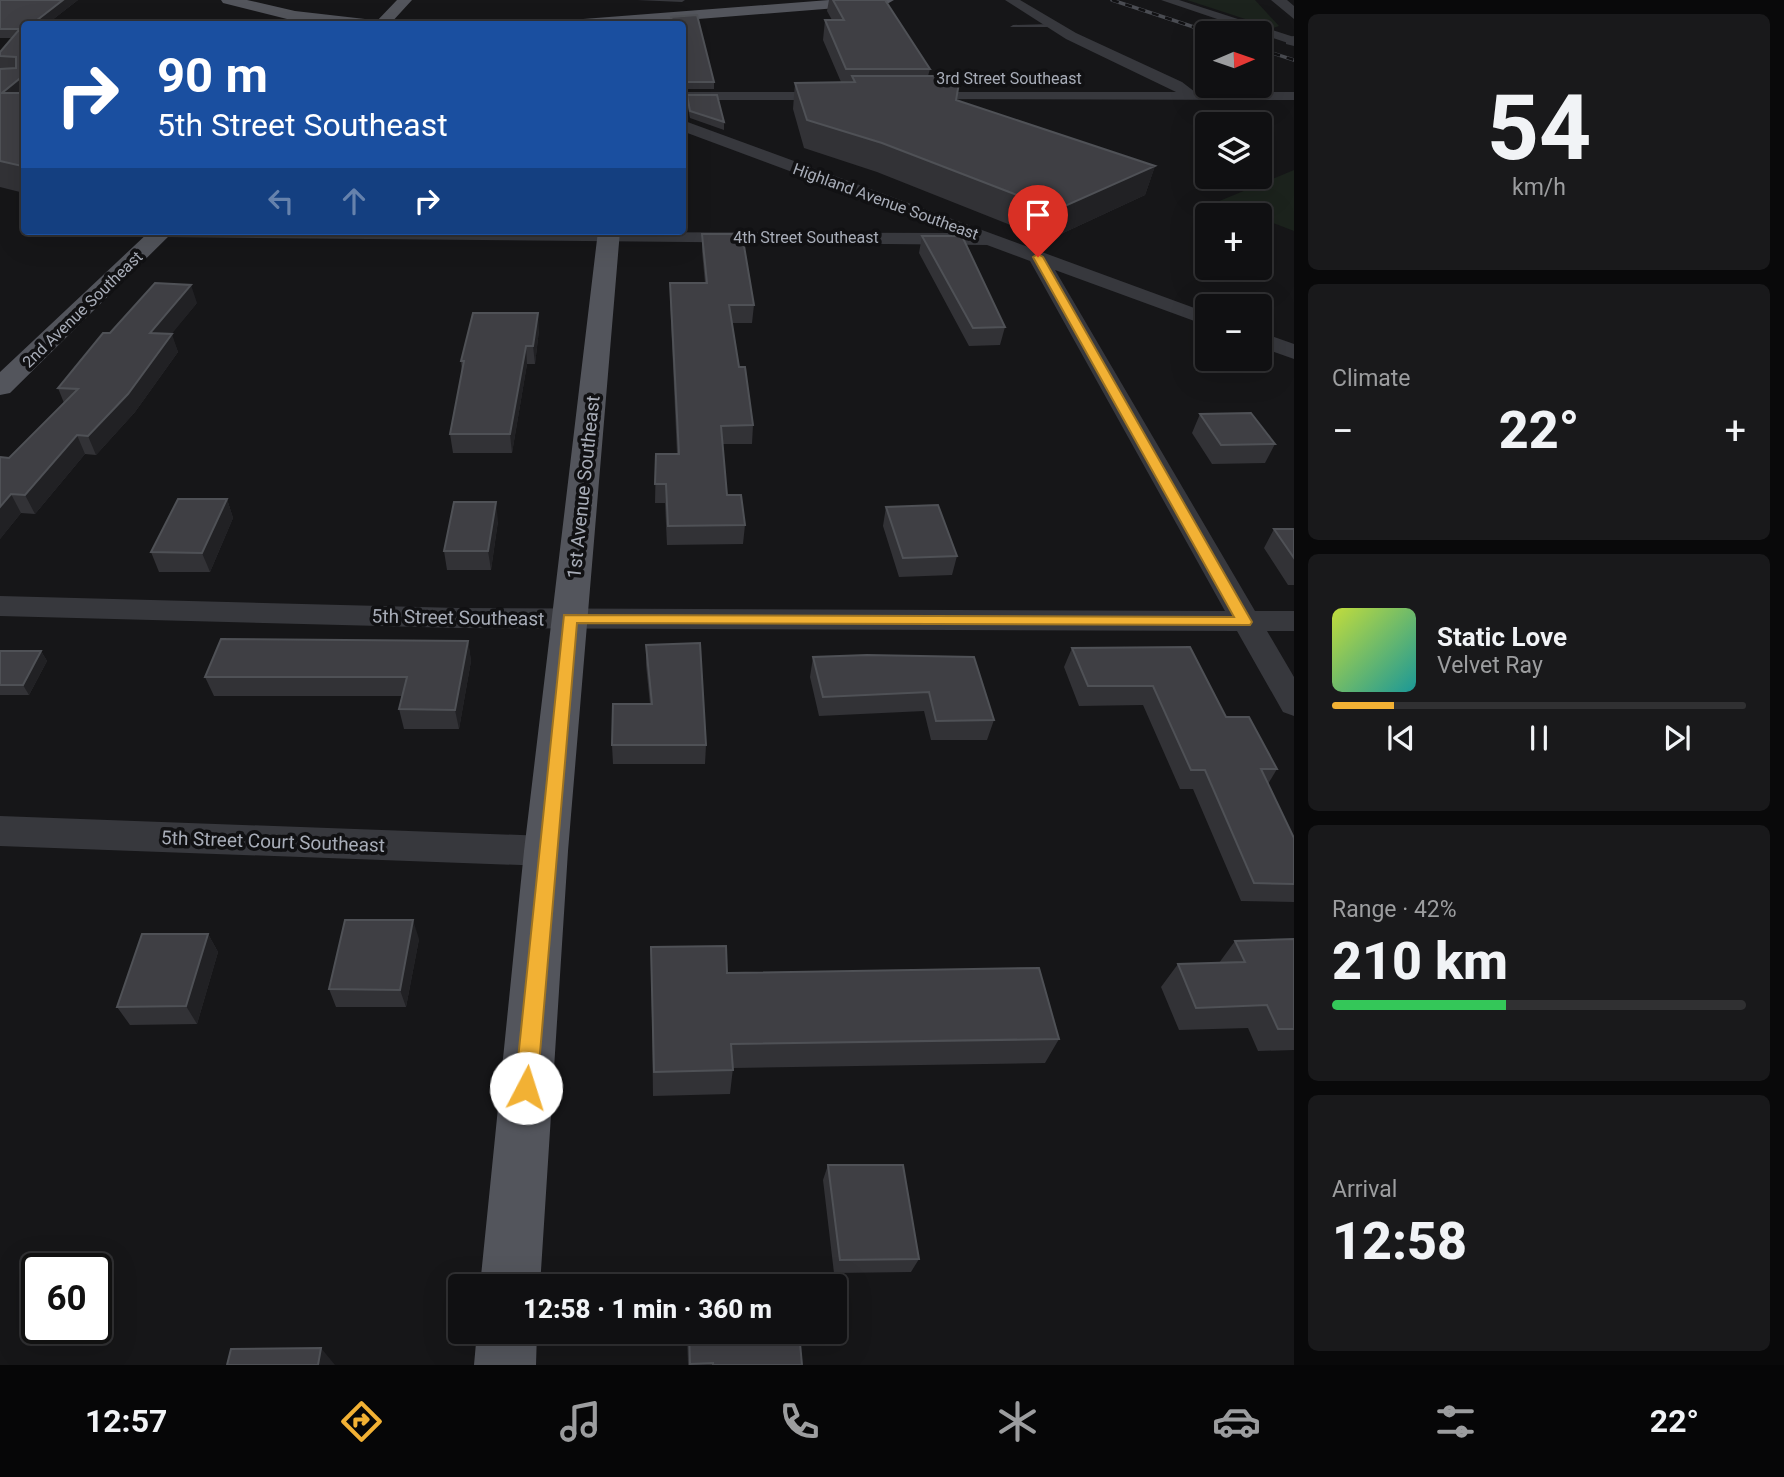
<!DOCTYPE html>
<html lang="en">
<head>
<meta charset="utf-8">
<style>
  body { margin:0; font-family:Roboto,sans-serif; background:#19191b; color:#f1f3f6; height:100vh; display:flex; flex-direction:column; font-size:26px; white-space:nowrap }
  * { box-sizing:border-box; margin:0 }
  p { font-size:23px; color:#9c9d9f }
  .icon { flex:none; width:38px; height:38px; fill:none; stroke:currentColor; stroke-width:2; stroke-linecap:round; stroke-linejoin:round }
  .map { position:relative; flex:1; overflow:hidden }
  .side { display:flex; flex-direction:column; gap:14px; padding:14px; background:#09090a; width:490px }
  .side>* { flex:none }
  .hud { position:absolute; left:21px; top:21px; width:665px; height:214px; border-radius:7px; box-shadow:0 7px 28px #0002,0 0 0 2px #303032; background:#1a4fa0; color:#fff; overflow:hidden }
  .needle { width:46px; rotate:88deg }
  .buttons { position:absolute; left:1195px; top:21px; display:grid; gap:14px }
  .buttons a { display:grid; place-items:center; width:77px; height:77px; border-radius:7px; background:#101012; box-shadow:0 7px 28px #0002,0 0 0 2px #303032; font-size:35px }
  .speed { position:absolute; left:21px; top:1253px; display:flex; gap:14px; font-size:35px; font-weight:700; text-align:center }
  .speed>* { display:grid; place-content:center; width:91px; height:91px; border-radius:50%; background:#101012; box-shadow:0 7px 28px #0002,0 0 0 2px #303032; line-height:1 }
  .speed .limit { border:4px solid #111; border-radius:10px; background:#fff; color:#111 }
  .pin { position:absolute; display:grid; place-items:center; width:60px; height:60px; color:#fff; margin:-72px -30px; border-radius:50% 50% 50% 0; rotate:-45deg; box-shadow:0 0 7px #0007 }
  .pin .icon { rotate:45deg }
  .me { position:absolute; width:77px; margin:-38px; rotate:5deg; stroke-linejoin:round; filter:drop-shadow(0 0 5px #0008) }
  .turn { display:flex; align-items:center; gap:24px; height:147px; padding:0 21px; font-size:32px }
  .turn .icon { width:91px; height:91px; stroke-width:2.5 }
  .turn b { display:block; font-size:49px; line-height:60px }
  .lanes { display:flex; align-items:center; height:66px; padding:0 21px; background:#0003; justify-content:center; gap:35px; direction:ltr }
  .lanes .off { opacity:.35 }
  .big { font-size:52px; font-weight:800; line-height:1.1 }
  .side .tile { flex:1; display:flex; flex-direction:column; justify-content:center; gap:10px; min-width:0; padding:0 24px; border-radius:10px; background:#19191b }
  .side .dial { align-items:center; gap:0 }
  .dial b { font-size:91px; line-height:1 }
  .song { display:flex; align-items:center; gap:21px }
  .cover { width:84px; height:84px; border-radius:10px; background:linear-gradient(135deg,hsl(70 70% 55%),hsl(180 70% 35%)) }
  .played { height:7px; border-radius:4px; background:linear-gradient(90deg,#f2b134 15%,#303032 15%) }
  .keys { display:flex; justify-content:space-around; direction:ltr }
  .heat { display:flex; justify-content:space-between; align-items:center; font-size:38px; direction:ltr }
  .charge { height:10px; border-radius:5px; background:linear-gradient(90deg,#34c759 42%,#303032 0) }
  .trip { position:absolute; left:448px; top:1274px; width:399px; height:70px; border-radius:7px; background:#101012; box-shadow:0 7px 28px #0002,0 0 0 2px #303032; font-weight:800; line-height:70px; text-align:center }
  .menu { display:flex; height:112px; justify-content:space-around; align-items:center; background:#060607; color:#9c9d9f }
  .menu .icon { width:49px; height:49px }
  .menu .active { color:#f2b134 }
  .menu b { font-size:32px; color:#f1f3f6 }
  main { display:flex; flex:1; min-height:0 }
  .map>svg:first-child { display:block }
  .green { fill:#1c231d }
  .lines { fill:none; stroke-linecap:round; stroke-linejoin:round }
  .service { fill:#37383d; fill-rule:evenodd }
  .minor { fill:#37383d; fill-rule:evenodd }
  .tertiary { fill:#37383d; fill-rule:evenodd }
  .primary { fill:#53555c; fill-rule:evenodd }
  .rail-casing { stroke:#4a4c52; stroke-width:3.5 }
  .rail { stroke:#111113; stroke-width:2.5; stroke-dasharray:7; stroke-linecap:butt }
  .wall { fill:#323236 }
  .shaded-wall { fill:#212124 }
  .building { fill:#3f3f44; stroke:#4f5156; stroke-width:2 }
  .route { fill:#f2b134; stroke:#9d7322; stroke-width:2 }
  .labels { text-anchor:middle; stroke-width:7; stroke-linejoin:round; paint-order:stroke }
  .far-street-label { font-size:16px; fill:#a8adb8; stroke:#111113 }
  .street-label { font-size:19px; fill:#a8adb8; stroke:#111113 }
</style>
</head>
<body>
<main>
<div class="map">
<svg width="1294" height="1365" viewBox="0 0 1294 1365">
  <rect width="100%" height="100%" fill="#161618"/>
  <path class="green" d="M1187 0H1255L1279 26 1273 28Z
    M1294 170V231L1260 218V215L1217 202Z"/>
  <g class="lines">
    <path class="service" d="M637 0H685L682 2Z
      M1052 24 1054 27H1010L1013 25Z"/>
    <path class="minor" d="M1005 0H1020L1076 33 1182 82 1195 92H1294V100L909 99V93L914 92H1176L1066 39Z
      M1161 0H1179L1294 37V45Z
      M682 92H838L845 96 838 100H682Z
      M682 120 1208 313V326L1055 270 1255 611H1294V631H1267L1294 677V716L1283 712 1237 631 458 628 0 616V596L458 608 1225 611 1030 261 987 245 163 237 154 231 956 233 682 131Z
      M1260 332 1294 344V359L1260 347Z
      M0 816 546 836 559 840 564 851 559 862 546 866 0 846Z"/>
    <path class="tertiary" d="M1271 0H1287L1294 6V19Z
      M1294 36V46L1286 44V38Z"/>
    <path class="primary" d="M221 0H247L295 11 365 19 373 24 295 21 223 3Z
      M397 0H412L390 24H374Z
      M829 0H894L887 4 636 24H575L583 19Z
      M150 231H174L10 393 0 395V372Z
      M598 231H620L568 851 540 1286H480L524 851Z
      M477 1332H537L536 1365H474Z"/>
    <g class="rail-casing">
      <path id="rail" d="M1112 0 1212 33
        M1260 49 1294 60"/>
    </g>
    <use href="#rail" class="rail"/>
  </g>
  <path class="wall" d="M0 0H78L47 24H24V193L0 187V52L12 38H0Z
    M829 0H885L930 69 928 76 942 83 956 100 1155 166 1145 195 1048 240 877 172 804 148 793 109 795 83 841 82 823 40 825 20H832L827 11Z
    M697 15 714 82V89H684L682 81V24H671V17Z
    M687 95 724 122V130L690 118 687 103Z
    M702 234 754 305 752 323H732L739 367 753 425 752 444H722L727 495 745 525 743 544 667 545 665 503H655L656 454H677L670 300V283H705L702 251Z
    M922 236 1005 327 1000 345 969 346 919 253Z
    M197 303 171 334 178 352 135 412 96 455 85 454 35 514 21 513 0 539 9 458 64 403 58 388Z
    M539 330 535 364H527L512 453H453L450 434 462 372 461 361Z
    M1200 414 1275 444 1265 463 1212 464 1192 433Z
    M227 499 233 518 210 572H159L151 552Z
    M886 507 957 556 952 575 899 577 883 526Z
    M498 521 491 570H447L444 551Z
    M1274 529H1294V585H1288L1264 548Z
    M468 641 471 661 459 729H404L399 709 402 696H214L205 677Z
    M646 645 706 745 705 764H613L612 745 650 704 646 665Z
    M1072 648 1226 717 1277 769 1268 784 1294 838V902L1241 901 1193 789H1180L1143 705 1079 706 1064 667Z
    M0 651H41L47 661 29 695H0Z
    M867 655 994 720 987 740H931L924 711 819 716 810 677 813 657Z
    M208 934 218 952 197 1024 130 1025 117 1007Z
    M419 939 406 1007H336L329 989Z
    M1294 939V1050L1258 1051 1248 1028 1179 1030 1161 987 1178 964 1219 963 1235 941Z
    M651 947 727 973 1059 1039 1045 1063 733 1068 730 1094 653 1096Z
    M828 1165 919 1259 911 1272 834 1273 823 1180Z
    M687 1332H799L802 1365H688Z"/>
  <path class="shaded-wall" d="M63 0H78L47 24H32Z
    M24 75V110L2 93Z
    M1155 166 1145 195 1048 240 1056 210Z
    M191 285 197 303 157 352 150 333Z
    M538 313 539 330 535 364 533 346Z
    M172 334 178 352 135 412 96 455 88 436Z
    M526 346 527 364 512 453 510 434Z
    M77 435 85 454 35 514 25 495Z
    M11 494 21 513 0 539V507Z
    M227 499 233 518 210 572 202 553Z
    M496 502 498 521 491 570 488 551Z
    M468 641 471 661 459 729 455 710Z
    M41 651 47 661 29 695 23 685Z
    M413 920 419 939 406 1007 400 990Z
    M208 934 218 952 197 1024 186 1006Z
    M321 1348 335 1365H318Z"/>
  <path class="building" d="M0 0H63L32 24H24V29H0Z
    M833 0H885L930 69H846L825 20H844Z
    M697 15 714 82H684L682 73V24H673L671 17Z
    M18 31H24V75L2 93H24V165L22 166 0 161V69L16 68V57L0 56V52Z
    M852 76H938L942 83H959L956 100 1155 166 1056 210 882 143 807 120 795 83 855 82Z
    M687 95H717L724 122 690 111Z
    M702 234H742L754 305H729L739 367H745L753 425 721 426 727 495H741L745 525 668 526 666 484H655L656 454H679L670 283H707Z
    M922 236H962L1005 327 973 328Z
    M155 283 191 285 150 333 172 334 128 394 88 436 77 435 25 495 11 494 0 507V457L9 458 78 389 58 388 103 333H110Z
    M473 313H538L533 346H526L510 434H450L464 361H461Z
    M1251 413 1275 444 1221 445 1200 414Z
    M178 499H227L202 553 151 552Z
    M454 502H496L488 551H444Z
    M938 505 957 556 903 558 886 507Z
    M1274 529H1294V558Z
    M221 639 468 641 455 710 399 709 407 677H205Z
    M700 643 706 745H612L613 704H652L646 645Z
    M1190 647 1226 717H1249L1277 769H1261L1294 838V884L1254 883 1205 770H1191L1153 686H1088L1072 648Z
    M0 651H41L23 685H0Z
    M867 655 974 657 994 720 936 721 929 692 823 697 813 657Z
    M345 920H413L400 990 329 989Z
    M142 934H208L186 1006 117 1007Z
    M1294 939V1029H1278L1267 1005 1196 1008 1178 964 1245 962 1235 941Z
    M726 946 727 973 1039 968 1059 1039 731 1044 733 1070 654 1072 651 947Z
    M828 1165H903L919 1259 840 1260Z
    M689 1332H799L802 1365H713V1363L690 1364Z
    M321 1348 318 1365H227L231 1349Z"/>
  <path class="route" d="M1038 254 1043 257 1252 622 1250 625 577 623 537 1088 534 1095 526 1098 518 1095 515 1088 564 615 1234 617 1033 257Z"/>
  <g class="labels">
    <g class="far-street-label">
      <text x="1009" y="84">3rd Street Southeast</text>
      <text transform="translate(886 201) rotate(20)" y="6">Highland Avenue Southeast</text>
      <text x="806" y="243">4th Street Southeast</text>
      <text transform="translate(82 309) rotate(-44)" y="6">2nd Avenue Southeast</text>
    </g>
    <g class="street-label">
      <text transform="translate(583 487) rotate(-84)" y="7">1st Avenue Southeast</text>
      <text transform="translate(458 617) rotate(1)" y="7">5th Street Southeast</text>
      <text transform="translate(273 841) rotate(2)" y="7">5th Street Court Southeast</text>
    </g>
  </g>
</svg>
<div class="buttons">
<a><svg class="needle" viewBox="-14 -14 28 28"><path d="M0-13l5 13h-10z" fill="#e53935"/><path d="M0 13l5-13h-10z" fill="#9c9d9f"/></svg></a>
<a><svg class="icon" aria-label="layers" viewBox="0 0 24 24"><path d="M12 4l9 5-9 5-9-5zM3 14l9 5 9-5"/></svg></a>
<a>+</a>
<a>−</a>
</div>
<div class="speed"><div class="limit">60</div></div>
<div class="pin" style="left:1038px;top:257px;background:#d93025"><svg class="icon" aria-label="arrive" viewBox="0 0 24 24"><path d="M6 21V4h12l-3 4 3 4H6"/></svg></div>
<svg class="me" style="left:526px;top:1088px" viewBox="-20 -20 40 40"><circle r="19" fill="#fff"/><path d="M0-13L10 11 0 6-10 11z" fill="#f2b134"/></svg>
<div class="trip">12:58 · 1 min · 360 m</div>
<div class="hud">
<div class="turn"><svg class="icon" aria-label="right" viewBox="0 0 24 24"><path d="M7 20v-9h11M14 6l5 5-5 5"/></svg><div><b>90 m</b>5th Street Southeast</div></div>
<div class="lanes"><svg class="icon off" aria-label="left" viewBox="0 0 24 24"><path d="M17 20v-9H6M10 6l-5 5 5 5"/></svg><svg class="icon off" aria-label="ahead" viewBox="0 0 24 24"><path d="M12 20V5M6 11l6-6 6 6"/></svg><svg class="icon" aria-label="right" viewBox="0 0 24 24"><path d="M7 20v-9h11M14 6l5 5-5 5"/></svg></div>
</div>
</div>
<section class="side">
<div class="tile dial"><b>54</b><p>km/h</p></div>
<div class="tile"><p>Climate</p>
<div class="heat"><a>−</a><b class="big">22°</b><a>+</a></div>
</div>
<div class="tile">
<div class="song"><i class="cover"></i><div><b>Static Love</b><p>Velvet Ray</p></div></div>
<div class="played"></div>
<div class="keys"><svg class="icon" aria-label="previous" viewBox="0 0 24 24"><path d="M18 5L8 12l10 7zM5 5v14"/></svg><svg class="icon" aria-label="pause" viewBox="0 0 24 24"><path d="M8 5v14M16 5v14"/></svg><svg class="icon" aria-label="next" viewBox="0 0 24 24"><path d="M6 5l10 7-10 7zM19 5v14"/></svg></div>
</div>
<div class="tile"><p>Range · 42%</p><b class="big">210 km</b><div class="charge"></div></div>
<div class="tile"><p>Arrival</p><b class="big">12:58</b></div>
</section>
</main>
<nav class="menu">
<b>12:57</b>
<svg class="icon active" aria-label="directions" viewBox="0 0 24 24"><path d="M12 3l9 9-9 9-9-9zM9 14v-3h6M13 9l2 2-2 2"/></svg>
<svg class="icon" aria-label="music" viewBox="0 0 24 24"><path d="M9 18V5l10-2v13"/><circle cx="6" cy="18" r="3"/><circle cx="16" cy="16" r="3"/></svg>
<svg class="icon" aria-label="phone" viewBox="0 0 24 24"><path d="M5 4h4l2 5-3 2q2 4 5 5l2-3 5 2v4C11 20 4 13 5 4z"/></svg>
<svg class="icon" aria-label="climate" viewBox="0 0 24 24"><path d="M12 3v18M4 7l16 10M4 17L20 7"/></svg>
<svg class="icon" aria-label="car" viewBox="0 0 24 24"><path d="M5 17H2v-5l4-1 3-4h7l3 4 3 1v5h-3M9 17h6M6 11h13"/><circle cx="7" cy="17" r="2"/><circle cx="17" cy="17" r="2"/></svg>
<svg class="icon" aria-label="filters" viewBox="0 0 24 24"><path d="M4 7h16M4 17h16"/><circle cx="9" cy="7" r="2"/><circle cx="15" cy="17" r="2"/></svg>
<b>22°</b>
</nav>
</body>
</html>
